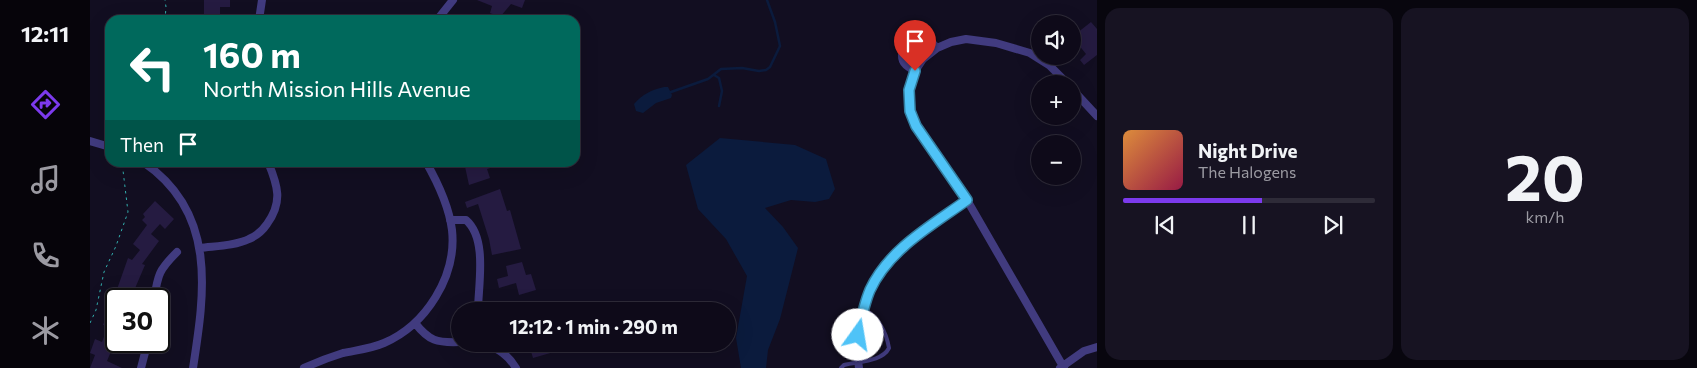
<!DOCTYPE html>
<html lang="en">
<head>
<meta charset="utf-8">
<style>
  body { margin:0; font-family:Commissioner,sans-serif; background:#171322; color:#f1f3f6; height:100vh; display:flex; flex-direction:column; font-size:19px; white-space:nowrap }
  * { box-sizing:border-box; margin:0 }
  p { font-size:16px; color:#9b9aa2 }
  .icon { flex:none; width:28px; height:28px; fill:none; stroke:currentColor; stroke-width:2; stroke-linecap:round; stroke-linejoin:round }
  .map { position:relative; flex:1; overflow:hidden }
  .side { display:flex; flex-direction:column; gap:8px; padding:8px; background:#08060e; width:600px }
  .side>* { flex:none }
  .guide { position:absolute; left:15px; top:15px; width:475px; height:152px; border-radius:15px; box-shadow:0 5px 20px #0002,0 0 0 1px #2e2b38; background:#00695c; color:#fff; overflow:hidden }
  .controls { position:absolute; left:941px; top:15px; display:grid; gap:10px }
  .controls a { display:grid; place-items:center; width:50px; height:50px; border-radius:50%; background:#0e0a19; box-shadow:0 5px 20px #0002,0 0 0 1px #2e2b38; font-size:25px }
  .speed { position:absolute; left:15px; top:288px; display:flex; gap:10px; font-size:25px; font-weight:700; text-align:center }
  .speed>* { display:grid; place-content:center; width:65px; height:65px; border-radius:50%; background:#0e0a19; box-shadow:0 5px 20px #0002,0 0 0 1px #2e2b38; line-height:1 }
  .speed .limit { border:2px solid #111; border-radius:8px; background:#fff; color:#111 }
  .pin { position:absolute; display:grid; place-items:center; width:42px; height:42px; color:#fff; margin:-51px -21px; border-radius:50% 50% 50% 0; rotate:-45deg; box-shadow:0 0 5px #0007 }
  .pin .icon { rotate:45deg }
  .me { position:absolute; width:55px; margin:-28px; rotate:13deg; stroke-linejoin:round; filter:drop-shadow(0 0 4px #0008) }
  .turn { display:flex; align-items:center; gap:18px; height:105px; padding:0 15px; font-size:22px }
  .turn .icon { width:65px; height:65px; stroke-width:2.5 }
  .turn b { display:block; font-size:35px; line-height:42px }
  .then { display:flex; align-items:center; height:48px; padding:0 15px; background:#0003; gap:10px; font-size:19px }
  .side .card { flex:1; display:flex; flex-direction:column; justify-content:center; gap:8px; min-width:0; padding:0 18px; border-radius:15px; background:#171322 }
  .side .dial { align-items:center; gap:0 }
  .dial b { font-size:65px; line-height:1 }
  .song { display:flex; align-items:center; gap:15px }
  .cover { width:60px; height:60px; border-radius:8px; background:linear-gradient(135deg,hsl(30 70% 55%),hsl(340 70% 35%)) }
  .played { height:5px; border-radius:2px; background:linear-gradient(90deg,#7c3aed 55%,#2e2b38 55%) }
  .keys { display:flex; justify-content:space-around; direction:ltr }
  .side .tiles { flex:1; display:grid; gap:8px; grid-template-columns:repeat(2,1fr) }
  .trip { position:absolute; left:361px; top:302px; width:285px; height:50px; border-radius:25px; background:#0e0a19; box-shadow:0 5px 20px #0002,0 0 0 1px #2e2b38; font-weight:700; line-height:50px; text-align:center }
  main { display:flex; flex:1; min-height:0 }
  .menu { display:flex; flex-direction:column; width:90px; justify-content:space-around; align-items:center; background:#06040a; color:#9b9aa2 }
  .menu .icon { width:35px; height:35px }
  .menu .selected { color:#7c3aed }
  .menu b { font-size:22px; color:#f1f3f6 }
  .map>svg:first-child { display:block }
  .water { fill:#0b1b3d }
  .lines { fill:none; stroke-linecap:round; stroke-linejoin:round }
  .stream { stroke:#0b1b3d; stroke-width:2.5 }
  .building { fill:#251b41 }
  .path { stroke:#32afae; stroke-width:1; stroke-dasharray:2.5 4; stroke-linecap:butt }
  .lane { stroke:#413b7f; stroke-width:4 }
  .street { stroke:#413b7f; stroke-width:8 }
  .route-casing { stroke:#337fa1; stroke-width:12 }
  .route { stroke:#4fc3f7; stroke-width:9 }
</style>
</head>
<body>
<main>
<nav class="menu">
<b>12:11</b>
<svg class="icon selected" aria-label="directions" viewBox="0 0 24 24"><path d="M12 3l9 9-9 9-9-9zM9 14v-3h6M13 9l2 2-2 2"/></svg>
<svg class="icon" aria-label="music" viewBox="0 0 24 24"><path d="M9 18V5l10-2v13"/><circle cx="6" cy="18" r="3"/><circle cx="16" cy="16" r="3"/></svg>
<svg class="icon" aria-label="phone" viewBox="0 0 24 24"><path d="M5 4h4l2 5-3 2q2 4 5 5l2-3 5 2v4C11 20 4 13 5 4z"/></svg>
<svg class="icon" aria-label="climate" viewBox="0 0 24 24"><path d="M12 3v18M4 7l16 10M4 17L20 7"/></svg>
</nav>
<div class="map">
<svg width="1007" height="368" viewBox="0 0 1007 368">
  <rect width="100%" height="100%" fill="#120e21"/>
  <path class="water" d="M574 87H578L582 95 581 98 566 103 553 113 546 111 544 104C553 94 561 90 574 87Z
    M630 138 705 145 736 159 745 189 739 199 725 202 701 200 675 208 693 227 708 248 690 319 678 350 676 368H651L646 338 657 276 636 239 608 209 596 165Z"/>
  <g class="lines">
    <path class="stream" d="M624 75 629 78 632 91 629 106
      M581 92 618 79 631 69 652 68 669 71 676 70 680 67 690 46 685 22 677 0"/>
  </g>
  <path class="building" d="M114 0H140V7H130V20H114Z
    M387 0H435L432 8 421 4 410 17 400 13 402 6Z
    M1001 22 1007 29V55L994 65 990 60 996 54 988 44 982 48V37Z
    M374 162H413V164L397 169 400 178 379 185Z
    M410 189 417 211 420 210 431 249 402 255 399 239 388 204 377 208 375 202Z
    M65 201 84 219 75 229 70 224 61 234 69 241 52 264 55 265 43 293 56 299H28L29 297 25 295 38 258 42 260 50 250 43 244 57 225 52 220 55 217 53 214Z
    M432 262 436 275 441 274 446 290 429 295 426 283 409 288 407 279 418 276 416 266Z
    M19 309 26 311V341L36 344 32 353 22 349 17 361 32 368H0L5 355 0 353 5 339 12 342 18 326 13 325Z
    M429 344H473L474 349 443 358 440 348 430 350Z"/>
  <g class="lines">
    <path class="path" d="M75 20 76 7 75 0
      M0 323 6 310 14 272 26 246 38 212 32 162"/>
    <path class="lane" d="M751 368 754 365C768 361 792 362 799 348 796 331 789 318 774 309"/>
    <path class="street" d="M169 20 172 0
      M347 20 363 0
      M825 71C820 68 815 66 813 61 808 48 822 33 835 38 840 39 843 44 847 48
      M982 89 1007 116
      M0 141 20 147
      M53 162C127 212 115 291 103 368
      M360 220H376C398 239 388 286 388 311
      M110 248C125 246 145 246 159 239 166 236 173 230 177 224 193 202 188 186 178 162
      M64 299C68 274 69 270 87 252
      M325 323C339 341 347 343 370 342
      M395 344C409 349 418 355 426 368
      M51 368 58 341
      M214 368C227 362 240 357 253 353 267 350 280 349 294 343 336 325 367 276 362 230 359 206 348 183 336 162
      M769 368C766 352 768 335 771 319 784 259 831 233 877 200
      M970 368 994 351 1007 347
      M974 368 877 200 826 126 820 111 819 89 825 71 833 59 847 48 861 42 876 39 906 43 940 53 959 65 978 84"/>
  </g>
  <g class="lines">
    <g class="route-casing">
      <path id="route" d="M768 335C771 320 774 304 780 290 799 249 841 226 877 200L826 126 820 111 819 90 825 71"/>
    </g>
    <use href="#route" class="route"/>
  </g>
</svg>
<div class="controls">
<a><svg class="icon" aria-label="sound" viewBox="0 0 24 24"><path d="M4 9h4l5-4v14l-5-4H4zM17 9q2 3 0 6"/></svg></a>
<a>+</a>
<a>−</a>
</div>
<div class="speed"><div class="limit">30</div></div>
<div class="pin" style="left:825px;top:71px;background:#d93025"><svg class="icon" aria-label="arrive" viewBox="0 0 24 24"><path d="M6 21V4h12l-3 4 3 4H6"/></svg></div>
<svg class="me" style="left:768px;top:335px" viewBox="-20 -20 40 40"><circle r="19" fill="#fff"/><path d="M0-13L10 11 0 6-10 11z" fill="#4fc3f7"/></svg>
<div class="trip">12:12 · 1 min · 290 m</div>
<div class="guide">
<div class="turn"><svg class="icon" aria-label="left" viewBox="0 0 24 24"><path d="M17 20v-9H6M10 6l-5 5 5 5"/></svg><div><b>160 m</b>North Mission Hills Avenue</div></div>
<div class="then">Then<svg class="icon" aria-label="arrive" viewBox="0 0 24 24"><path d="M6 21V4h12l-3 4 3 4H6"/></svg></div>
</div>
</div>
<section class="side">
<div class="tiles">
<div class="card">
<div class="song"><i class="cover"></i><div><b>Night Drive</b><p>The Halogens</p></div></div>
<div class="played"></div>
<div class="keys"><svg class="icon" aria-label="previous" viewBox="0 0 24 24"><path d="M18 5L8 12l10 7zM5 5v14"/></svg><svg class="icon" aria-label="pause" viewBox="0 0 24 24"><path d="M8 5v14M16 5v14"/></svg><svg class="icon" aria-label="next" viewBox="0 0 24 24"><path d="M6 5l10 7-10 7zM19 5v14"/></svg></div>
</div>
<div class="card dial"><b>20</b><p>km/h</p></div>
</div>
</section>
</main>
</body>
</html>
